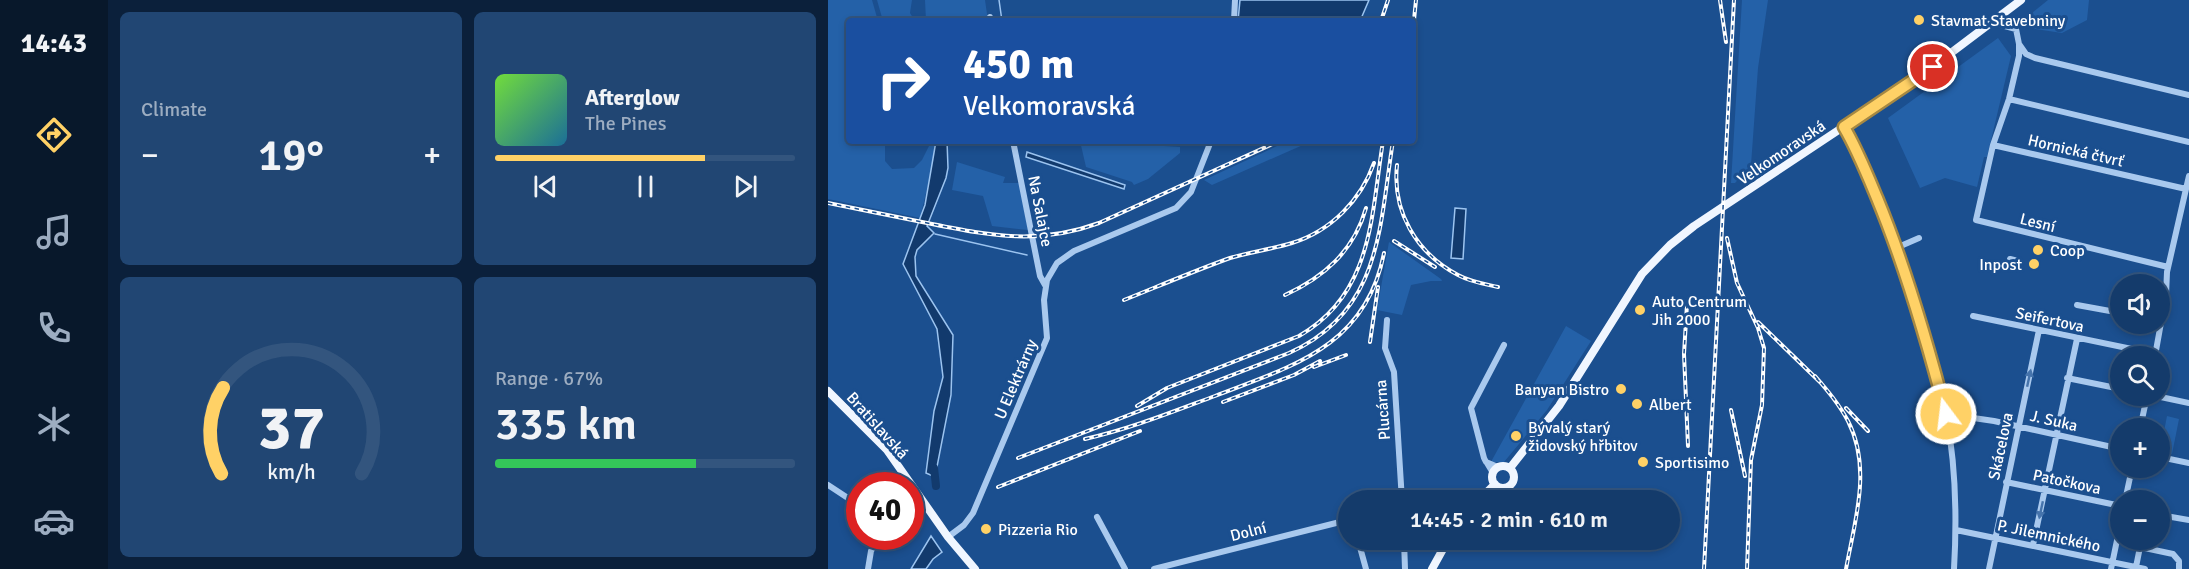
<!DOCTYPE html>
<html lang="en">
<head>
<meta charset="utf-8">
<style>
  body { margin:0; font-family:Signika,sans-serif; background:#214673; color:#f1f3f6; height:100vh; display:flex; flex-direction:column; font-size:22px; white-space:nowrap }
  * { box-sizing:border-box; margin:0 }
  p { font-size:20px; color:#9dadc1 }
  .icon { flex:none; width:33px; height:33px; fill:none; stroke:currentColor; stroke-width:2; stroke-linecap:round; stroke-linejoin:round }
  .map { position:relative; flex:1; overflow:hidden }
  .details { display:flex; flex-direction:column; gap:12px; padding:12px; background:#0b203b; width:720px }
  .details>* { flex:none }
  .hud { position:absolute; left:18px; top:18px; width:570px; height:126px; border-radius:6px; box-shadow:0 3px 9px #0003,0 0 0 2px #33557e; background:#1a4fa0; color:#fff; overflow:hidden }
  .tools { position:absolute; left:1282px; top:274px; display:grid; gap:12px }
  .tools a { display:grid; place-items:center; width:60px; height:60px; border-radius:50%; background:#143b6b; box-shadow:0 3px 9px #0003,0 0 0 2px #33557e; font-size:30px }
  .speed { position:absolute; left:18px; top:472px; display:flex; gap:12px; font-size:30px; font-weight:700; text-align:center }
  .speed>* { display:grid; place-content:center; width:78px; height:78px; border-radius:50%; background:#143b6b; box-shadow:0 3px 9px #0003,0 0 0 2px #33557e; line-height:1 }
  .speed .limit { border:9px solid #d22; background:#fff; color:#111 }
  .pin { position:absolute; display:grid; place-items:center; width:51px; height:51px; color:#fff; margin:-26px; border:3px solid #fff; border-radius:50%; box-shadow:0 2px 6px #0007 }
  .me { position:absolute; width:66px; margin:-33px; rotate:345deg; stroke-linejoin:round; filter:drop-shadow(0 0 4px #0008) }
  .turn { display:flex; align-items:center; gap:21px; height:126px; padding:0 18px; font-size:27px }
  .turn .icon { width:78px; height:78px; stroke-width:2.5 }
  .turn b { display:block; font-size:42px; line-height:51px }
  .big { font-size:45px; font-weight:600; line-height:1.1 }
  .details .tile { flex:1; display:flex; flex-direction:column; justify-content:center; gap:9px; min-width:0; padding:0 21px; border-radius:9px; background:#214673 }
  .details .dial { align-items:center; gap:0 }
  .dial svg { height:156px; overflow:visible; fill:none; stroke:#33557e; stroke-width:7; stroke-linecap:round; text-anchor:middle }
  .dial text { fill:#f1f3f6; stroke:none }
  .song { display:flex; align-items:center; gap:18px }
  .cover { width:72px; height:72px; border-radius:9px; background:linear-gradient(135deg,hsl(100 70% 55%),hsl(200 70% 35%)) }
  .played { height:6px; border-radius:3px; background:linear-gradient(90deg,#ffd166 70%,#33557e 70%) }
  .keys { display:flex; justify-content:space-around; direction:ltr }
  .heat { display:flex; justify-content:space-between; align-items:center; font-size:33px; direction:ltr }
  .charge { height:9px; border-radius:4px; background:linear-gradient(90deg,#34c759 67%,#33557e 0) }
  .details .tiles { flex:1; display:grid; gap:12px; grid-template-columns:repeat(2,1fr) }
  .trip { position:absolute; left:510px; top:490px; width:342px; height:60px; border-radius:30px; background:#143b6b; box-shadow:0 3px 9px #0003,0 0 0 2px #33557e; font-weight:600; line-height:60px; text-align:center }
  main { display:flex; flex:1; min-height:0 }
  .dock { display:flex; flex-direction:column; width:108px; justify-content:space-around; align-items:center; background:#08182b; color:#9dadc1 }
  .dock .icon { width:42px; height:42px }
  .dock .active { color:#ffd166 }
  .dock b { font-size:27px; color:#f1f3f6 }
  .map>svg:first-child { display:block }
  .green { fill:#2461a8 }
  .water { fill:#123a6d; stroke:#9cc4f0; stroke-width:1.5 }
  .lines { fill:none; stroke-linecap:round; stroke-linejoin:round }
  .stream { stroke:#9cc4f0; stroke-width:1.5 }
  .river { stroke:#123a6d; stroke-width:8 }
  .minor { stroke:#a9c9ee; stroke-width:6 }
  .major { stroke:#f0f6ff; stroke-width:8 }
  .rail-casing { stroke:#fff; stroke-width:4 }
  .rail { stroke:#1b4f8f; stroke-width:1.5; stroke-dasharray:4.5; stroke-linecap:butt }
  .oneway { fill:#4674ac }
  .route-casing { stroke:#a68842; stroke-width:15 }
  .route { stroke:#ffd166; stroke-width:10 }
  .poi-dot { fill:#ffd166; stroke:#1b4f8f; stroke-width:2 }
  .labels { text-anchor:middle; stroke-width:6; stroke-linejoin:round; paint-order:stroke }
  .poi-label { font-size:16px; fill:#fff; stroke:#1b4f8f; text-anchor:start }
  .street-label { font-size:16px; fill:#fff; stroke:#1b4f8f }
</style>
</head>
<body>
<main>
<nav class="dock">
<b>14:43</b>
<svg class="icon active" aria-label="directions" viewBox="0 0 24 24"><path d="M12 3l9 9-9 9-9-9zM9 14v-3h6M13 9l2 2-2 2"/></svg>
<svg class="icon" aria-label="music" viewBox="0 0 24 24"><path d="M9 18V5l10-2v13"/><circle cx="6" cy="18" r="3"/><circle cx="16" cy="16" r="3"/></svg>
<svg class="icon" aria-label="phone" viewBox="0 0 24 24"><path d="M5 4h4l2 5-3 2q2 4 5 5l2-3 5 2v4C11 20 4 13 5 4z"/></svg>
<svg class="icon" aria-label="climate" viewBox="0 0 24 24"><path d="M12 3v18M4 7l16 10M4 17L20 7"/></svg>
<svg class="icon" aria-label="car" viewBox="0 0 24 24"><path d="M5 17H2v-5l4-1 3-4h7l3 4 3 1v5h-3M9 17h6M6 11h13"/><circle cx="7" cy="17" r="2"/><circle cx="17" cy="17" r="2"/></svg>
</nav>
<section class="details">
<div class="tiles">
<div class="tile"><p>Climate</p>
<div class="heat"><a>−</a><b class="big">19°</b><a>+</a></div>
</div>
<div class="tile">
<div class="song"><i class="cover"></i><div><b>Afterglow</b><p>The Pines</p></div></div>
<div class="played"></div>
<div class="keys"><svg class="icon" aria-label="previous" viewBox="0 0 24 24"><path d="M18 5L8 12l10 7zM5 5v14"/></svg><svg class="icon" aria-label="pause" viewBox="0 0 24 24"><path d="M8 5v14M16 5v14"/></svg><svg class="icon" aria-label="next" viewBox="0 0 24 24"><path d="M6 5l10 7-10 7zM19 5v14"/></svg></div>
</div>
<div class="tile dial"><svg viewBox="0 0 100 80">
<path d="M14 69A42 42 0 1 1 86 69"/>
<path d="M14 69A42 42 0 0 1 15 25" stroke="#ffd166"/>
<text x="50" y="56" font-size="32" font-weight="700">37</text>
<text x="50" y="72" font-size="11">km/h</text>
</svg></div>
<div class="tile"><p>Range · 67%</p><b class="big">335 km</b><div class="charge"></div></div>
</div>
</section>
<div class="map">
<svg width="1361" height="569" viewBox="0 0 1361 569">
  <rect width="100%" height="100%" fill="#1b4f8f"/>
  <path class="green" d="M0 0H44L50 21H21V141H57V161L64 169 86 168 94 160 103 142 108 141 104 168 92 218 0 199Z
    M49 0H84L82 13 87 21H55Z
    M97 0H157L160 21H98Z
    M914 0H940L930 68 923 165 907 183H903Z
    M1220 0H1261L1259 20 1234 33 1188 26Z
    M1170 38 1183 56 1159 157H1156L1149 187 1117 178 1092 188 1060 118Z
    M252 141H287L289 143 352 147V153L320 179 306 185 304 182 258 167Z
    M460 141H484L384 185 376 180Z
    M129 162 177 177 175 183H191L200 230 164 226 155 196 124 190Z
    M561 242 613 279 614 281H603L583 285 574 315 549 310Z
    M738 326 763 341 719 410 676 462H664V460Z
    M1339 416 1351 419 1344 454 1332 452Z"/>
  <path class="water" d="M412 0H541L532 21H410Z
    M108 141H119L120 168 118 178 99 226 106 233 89 250 87 257 88 276 125 335 123 395 107 477 98 473 106 411 115 377 109 329 75 264 97 205Z
    M199 152 297 185 296 189 198 157Z
    M627 208 638 209 635 259 623 258Z
    M103 536 114 552 105 559 98 569H83Z"/>
  <g class="lines">
    <path class="stream" d="M171 0 174 21
      M107 234 199 255"/>
    <path class="river" d="M106 468 108 486"/>
    <path class="minor" d="M162 17 163 21
      M1167 20 1173 25 1188 29 1191 44
      M406 21 407 0
      M1361 95 1207 58 1198 54 1191 44V56L1181 99 1165 145 1358 189 1361 176
      M1181 99 1361 142
      M1016 127C1035 157 1047 193 1060 227 1083 286 1106 352 1118 414 1128 465 1129 518 1126 569
      M185 141 212 276 217 285
      M1165 145 1148 220 1340 267
      M1068 248 1091 238
      M1182 259 1190 261
      M1249 305 1293 313
      M1145 316 1328 354
      M559 320 557 348 566 372 574 501
      M1327 356 1338 295 1339 272 1358 189
      M1239 378 1293 389
      M1328 396 1361 403
      M1118 414 1166 421 1293 449
      M1312 429 1319 396
      M1332 457 1361 463
      M659 463 665 473
      M670 467 658 462 656 458 643 408 676 345
      M1178 482 1293 506
      M0 485 32 506
      M1297 501 1304 468
      M1332 515 1361 520
      M269 517 297 569
      M1128 530 1317 569
      M120 537 136 525 145 513 219 338 216 300 219 280 229 263 246 251 348 208 363 192 383 141
      M530 540 538 569
      M576 540 577 569
      M1205 545 1249 339
      M1308 567 1312 547 1345 554 1351 561V569
      M40 569 43 551 51 537
      M326 569 520 520
      M1161 569 1211 330
      M1283 569 1293 521"/>
    <path class="major" d="M0 391 59 450 120 537 147 569
      M664 477a11 11 0 1 1 22 0a11 11 0 1 1-22 0Z
      M682 468 731 406 814 274 842 245 866 226 1095 74 1193 0
      M650 501 667 484
      M604 569 620 540"/>
    <g class="rail-casing">
      <path id="rail" d="M892 0 898 42
        M553 21 560 0
        M585 30 588 0
        M569 165C564 211 588 253 630 275 643 282 657 284 670 287
        M0 203C35 210 69 217 104 224 164 236 211 245 271 223L451 141
        M899 238 909 283 930 328 936 348 934 405 923 460 919 569
        M566 241 607 267
        M457 295C496 277 526 251 538 208
        M296 300C331 286 366 271 402 258 423 252 444 249 464 243 503 231 533 200 546 163
        M859 304 856 354 860 446
        M930 322 993 383
        M542 342 550 287
        M486 367 518 355
        M987 376C999 390 1011 404 1020 421 1044 468 1027 520 1018 569
        M395 402 466 375 492 361
        M309 406 339 388 471 336C545 294 543 216 555 141
        M1018 408 1040 431
        M903 410 917 476
        M257 439C302 429 344 412 387 396 464 366 538 347 556 253
        M190 458 461 353C554 311 551 228 565 141
        M170 487 312 431
        M876 569 906 0"/>
    </g>
    <use href="#rail" class="rail"/>
  </g>
  <defs><path id="oneway-solid" d="M-6-.8H1V-3.2L6.5 0L1 3.2V.8H-6Z" transform="scale(1.5)"/></defs>
  <g class="oneway">
    <use href="#oneway-solid" transform="translate(1201 378) rotate(-78)"/>
    <use href="#oneway-solid" transform="translate(1213 510) rotate(102)"/>
  </g>
  <g class="lines">
    <g class="route-casing">
      <path id="route" d="M1105 67 1016 127C1029 149 1039 174 1049 198 1078 268 1099 341 1118 414"/>
    </g>
    <use href="#route" class="route"/>
  </g>
  <g class="poi-dot">
    <circle cx="1091" cy="20" r="6"/>
    <circle cx="1210" cy="250" r="6"/>
    <circle cx="1206" cy="264" r="6"/>
    <circle cx="812" cy="310" r="6"/>
    <circle cx="793" cy="389" r="6"/>
    <circle cx="809" cy="404" r="6"/>
    <circle cx="688" cy="436" r="6"/>
    <circle cx="815" cy="462" r="6"/>
    <circle cx="158" cy="529" r="6"/>
  </g>
  <g class="labels">
    <g class="poi-label">
      <text x="1103" y="26">Stavmat Stavebniny</text>
      <text x="1222" y="256">Coop</text>
      <text x="1194" y="270" text-anchor="end">Inpost</text>
      <text x="824" y="307">Auto Centrum<tspan x="824" dy="18">Jih 2000</tspan></text>
      <text x="781" y="395" text-anchor="end">Banyan Bistro</text>
      <text x="821" y="410">Albert</text>
      <text x="700" y="433">Bývalý starý<tspan x="700" dy="18">židovský hřbitov</tspan></text>
      <text x="827" y="468">Sportisimo</text>
      <text x="170" y="535">Pizzeria Rio</text>
    </g>
    <g class="street-label">
      <text transform="translate(1248 150) rotate(13)" y="6">Hornická čtvrť</text>
      <text transform="translate(953 152) rotate(-34)" y="6">Velkomoravská</text>
      <text transform="translate(213 211) rotate(79)" y="6">Na Salajce</text>
      <text transform="translate(1210 222) rotate(14)" y="6">Lesní</text>
      <text transform="translate(1222 319) rotate(12)" y="6">Seifertova</text>
      <text transform="translate(187 379) rotate(-67)" y="6">U Elektrárny</text>
      <text transform="translate(554 410) rotate(-94)" y="6">Plucárna</text>
      <text transform="translate(1226 420) rotate(13)" y="6">J. Suka</text>
      <text transform="translate(50 425) rotate(48)" y="6">Bratislavská</text>
      <text transform="translate(1172 446) rotate(-78)" y="6">Skácelova</text>
      <text transform="translate(1239 481) rotate(12)" y="6">Patočkova</text>
      <text transform="translate(420 531) rotate(-14)" y="6">Dolní</text>
      <text transform="translate(1221 535) rotate(12)" y="6">P. Jilemnického</text>
    </g>
  </g>
</svg>
<div class="tools">
<a><svg class="icon" aria-label="sound" viewBox="0 0 24 24"><path d="M4 9h4l5-4v14l-5-4H4zM17 9q2 3 0 6"/></svg></a>
<a><svg class="icon" aria-label="search" viewBox="0 0 24 24"><circle cx="10" cy="10" r="6"/><path d="M15 15l6 6"/></svg></a>
<a>+</a>
<a>−</a>
</div>
<div class="speed"><div class="limit">40</div></div>
<div class="pin" style="left:1105px;top:67px;background:#d93025"><svg class="icon" aria-label="arrive" viewBox="0 0 24 24"><path d="M6 21V4h12l-3 4 3 4H6"/></svg></div>
<svg class="me" style="left:1118px;top:414px" viewBox="-20 -20 40 40"><circle r="17" fill="#ffd166" stroke="#fff" stroke-width="3"/><path d="M0-11L8 9 0 5-8 9z" fill="#fff"/></svg>
<div class="trip">14:45 · 2 min · 610 m</div>
<div class="hud">
<div class="turn"><svg class="icon" aria-label="right" viewBox="0 0 24 24"><path d="M7 20v-9h11M14 6l5 5-5 5"/></svg><div><b>450 m</b>Velkomoravská</div></div>
</div>
</div>
</main>
</body>
</html>
